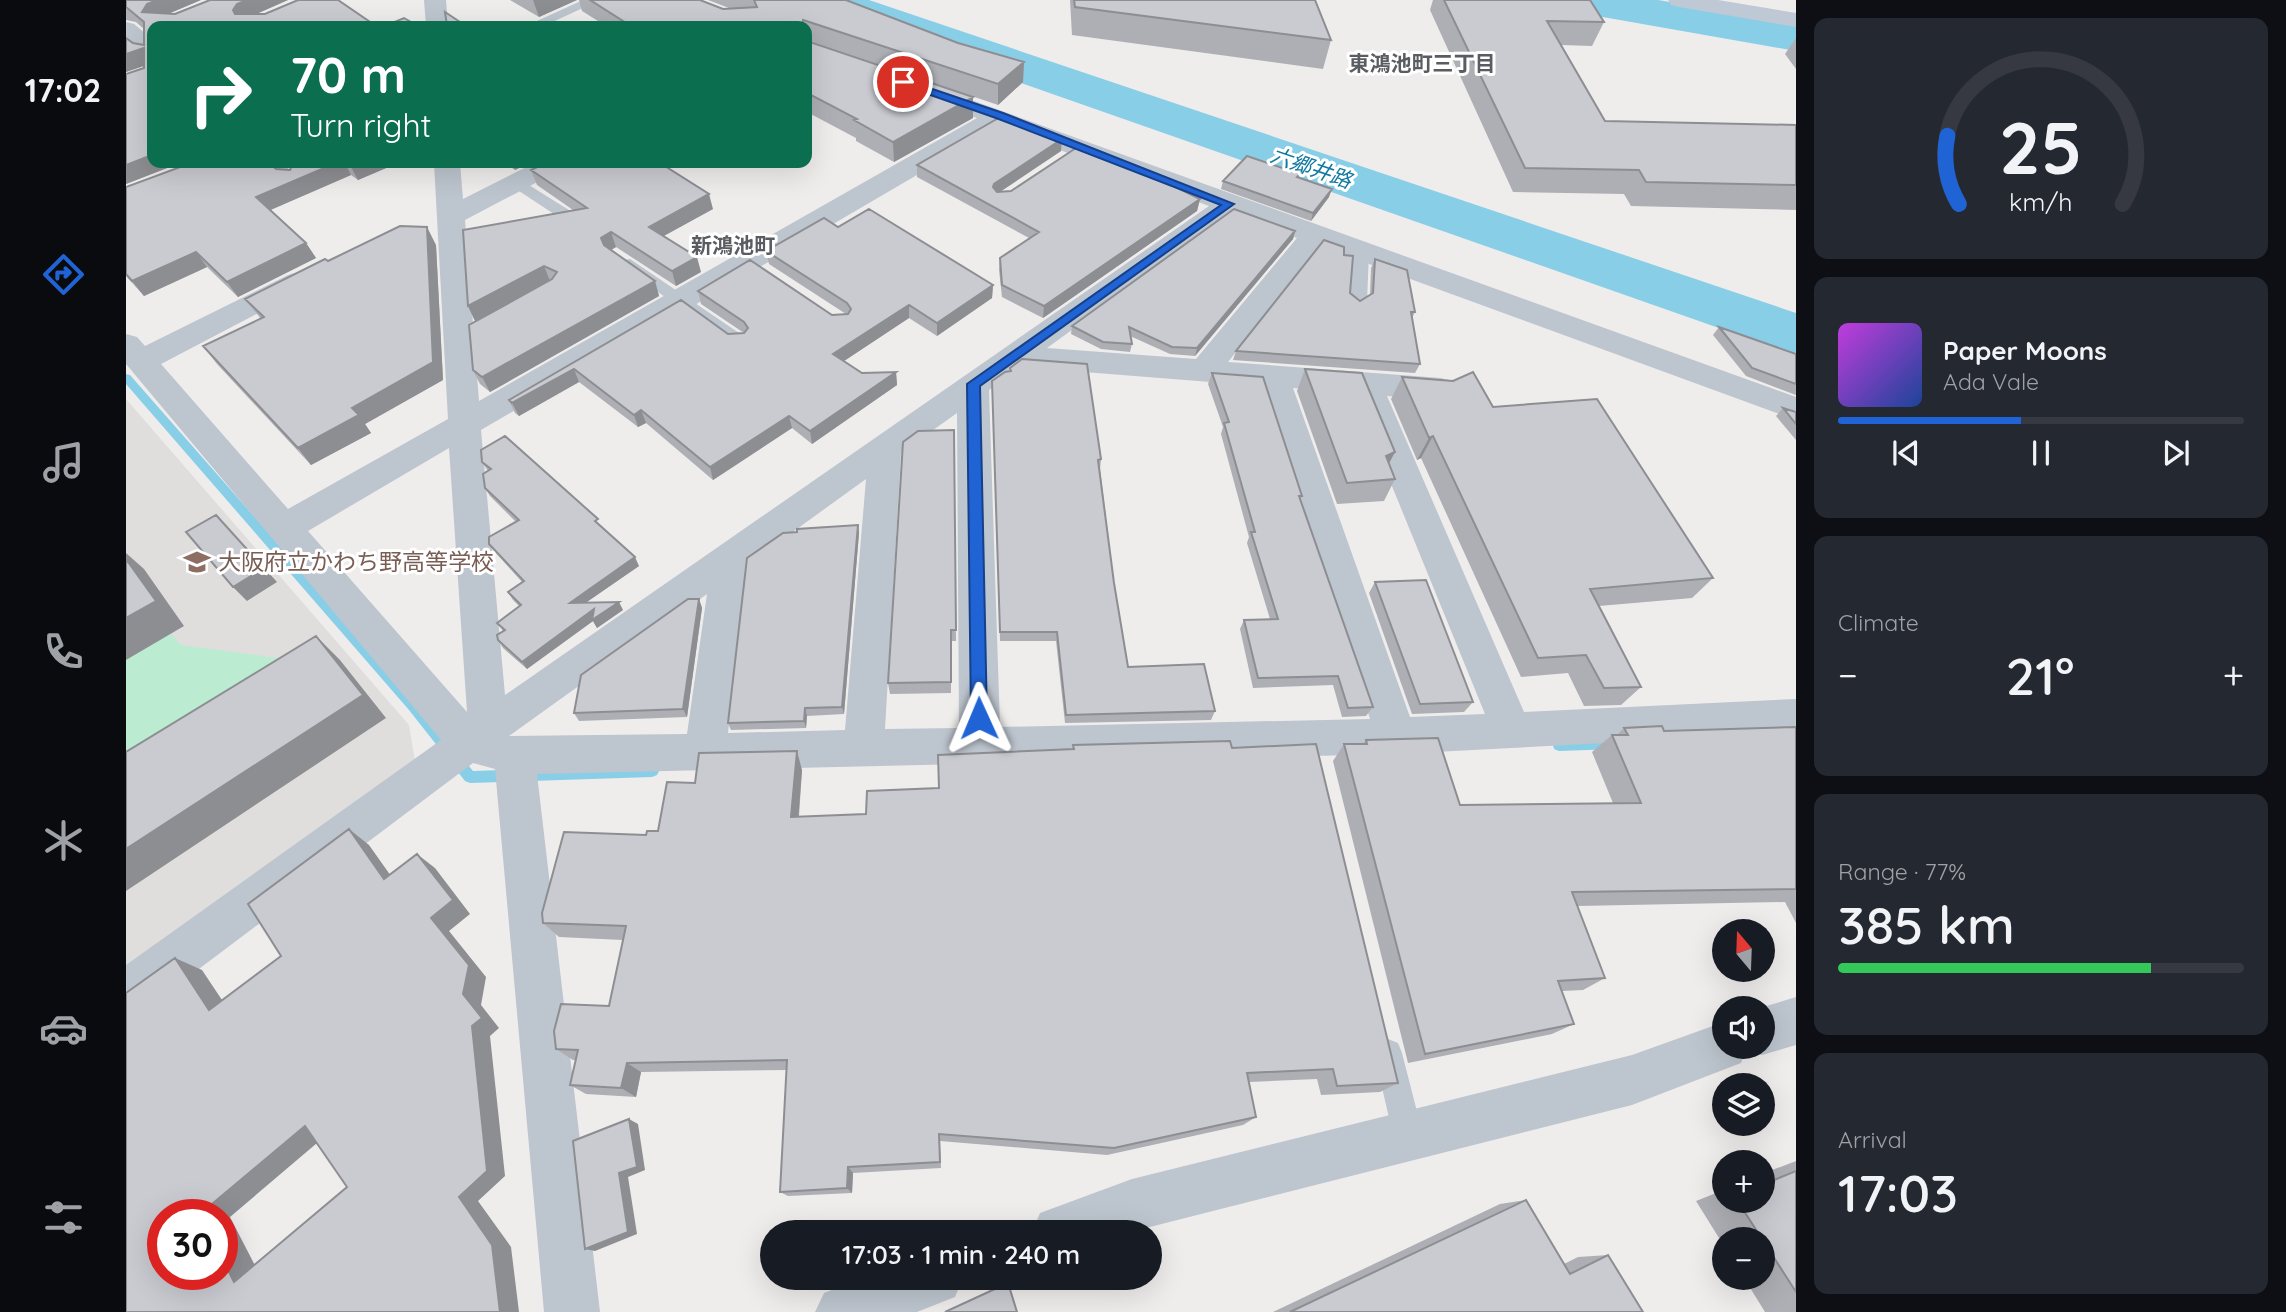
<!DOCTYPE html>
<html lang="en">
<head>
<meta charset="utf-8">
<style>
  body { margin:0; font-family:Quicksand,"Noto Sans JP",sans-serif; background:#242831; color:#f1f3f6; height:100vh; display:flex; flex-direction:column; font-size:26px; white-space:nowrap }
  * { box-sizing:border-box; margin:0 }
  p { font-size:23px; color:#9ea1a6 }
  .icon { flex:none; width:38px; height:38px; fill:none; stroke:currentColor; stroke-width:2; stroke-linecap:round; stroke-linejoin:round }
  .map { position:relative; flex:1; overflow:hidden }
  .side { display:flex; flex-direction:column; gap:18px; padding:18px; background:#0d0f14; width:490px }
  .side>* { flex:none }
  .hud { position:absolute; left:21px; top:21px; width:665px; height:147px; border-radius:14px; box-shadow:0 7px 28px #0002; background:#0b6e4f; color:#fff; overflow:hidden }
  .needle { width:46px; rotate:341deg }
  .tools { position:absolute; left:1586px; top:919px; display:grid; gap:14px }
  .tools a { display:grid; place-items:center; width:63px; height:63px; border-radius:50%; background:#171b24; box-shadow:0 7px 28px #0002; font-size:35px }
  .speed { position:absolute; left:21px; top:1199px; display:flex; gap:14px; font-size:35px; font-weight:700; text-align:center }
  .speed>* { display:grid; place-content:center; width:91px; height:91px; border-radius:50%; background:#171b24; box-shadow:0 7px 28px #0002; line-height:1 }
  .speed .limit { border:10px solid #d22; background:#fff; color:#111 }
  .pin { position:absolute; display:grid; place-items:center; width:60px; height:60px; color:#fff; margin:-30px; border:4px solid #fff; border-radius:50%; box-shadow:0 2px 7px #0007 }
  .me { position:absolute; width:77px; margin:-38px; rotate:359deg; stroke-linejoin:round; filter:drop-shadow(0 0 5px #0008) }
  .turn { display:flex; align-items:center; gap:24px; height:147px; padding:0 28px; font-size:32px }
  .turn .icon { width:91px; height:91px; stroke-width:2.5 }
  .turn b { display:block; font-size:49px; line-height:60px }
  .big { font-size:52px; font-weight:600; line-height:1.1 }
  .side .tile { flex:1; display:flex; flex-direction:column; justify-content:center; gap:10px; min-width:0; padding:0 24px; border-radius:14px; background:#242831 }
  .side .dial { align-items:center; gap:0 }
  .dial svg { height:182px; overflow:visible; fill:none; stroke:#363941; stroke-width:7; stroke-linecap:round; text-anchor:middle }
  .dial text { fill:#f1f3f6; stroke:none }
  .song { display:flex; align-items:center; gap:21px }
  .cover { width:84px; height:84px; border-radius:10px; background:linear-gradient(135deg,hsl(290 70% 55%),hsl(220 70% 35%)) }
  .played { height:7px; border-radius:4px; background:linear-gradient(90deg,#2063d5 45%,#363941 45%) }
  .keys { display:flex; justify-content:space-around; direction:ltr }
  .heat { display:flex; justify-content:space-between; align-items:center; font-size:38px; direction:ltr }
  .charge { height:10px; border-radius:5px; background:linear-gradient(90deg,#34c759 77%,#363941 0) }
  .trip { position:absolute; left:634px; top:1220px; width:402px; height:70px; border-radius:35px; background:#171b24; box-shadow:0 7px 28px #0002; font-weight:600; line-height:70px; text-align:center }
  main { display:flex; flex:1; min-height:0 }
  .tab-bar { display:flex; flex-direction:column; width:126px; justify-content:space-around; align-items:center; background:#090b0e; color:#9ea1a6 }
  .tab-bar .icon { width:49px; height:49px }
  .tab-bar .active { color:#2063d5 }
  .tab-bar b { font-size:32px; color:#f1f3f6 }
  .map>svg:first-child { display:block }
  .education { fill:#e0dddd }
  .green { fill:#bbecd1 }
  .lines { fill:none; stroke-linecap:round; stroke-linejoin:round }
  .stream { fill:#89cee7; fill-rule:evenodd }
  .river { fill:#89cee7; fill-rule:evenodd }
  .service { fill:#bdc5ce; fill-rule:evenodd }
  .minor { fill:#bdc5ce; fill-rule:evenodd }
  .tertiary { fill:#bdc5ce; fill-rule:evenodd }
  .secondary { fill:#bfc8d5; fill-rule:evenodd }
  .wall { fill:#adafb4 }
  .shaded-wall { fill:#8d8e92 }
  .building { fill:#c9cbd1; stroke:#8d8e92; stroke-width:2; fill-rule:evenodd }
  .route { fill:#2063d5; stroke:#15408a; stroke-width:2 }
  .labels { text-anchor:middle; stroke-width:6; stroke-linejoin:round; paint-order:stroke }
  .far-neighbourhood-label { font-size:21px; font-weight:bold; fill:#595c61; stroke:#fff }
  .far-water-label { font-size:21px; font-style:italic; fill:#11789f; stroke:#fff }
  .education-label { font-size:23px; fill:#785e54; stroke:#fff; text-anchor:start }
</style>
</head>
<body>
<main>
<nav class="tab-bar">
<b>17:02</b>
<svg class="icon active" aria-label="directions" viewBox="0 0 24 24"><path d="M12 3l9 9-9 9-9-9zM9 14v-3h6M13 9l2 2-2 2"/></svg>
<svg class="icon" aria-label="music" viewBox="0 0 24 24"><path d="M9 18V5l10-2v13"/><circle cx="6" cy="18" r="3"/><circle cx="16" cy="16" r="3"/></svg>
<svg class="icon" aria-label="phone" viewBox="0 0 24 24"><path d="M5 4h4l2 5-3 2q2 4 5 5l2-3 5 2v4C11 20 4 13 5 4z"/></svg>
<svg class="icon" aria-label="climate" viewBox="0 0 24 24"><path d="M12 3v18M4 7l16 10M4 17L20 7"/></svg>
<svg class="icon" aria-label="car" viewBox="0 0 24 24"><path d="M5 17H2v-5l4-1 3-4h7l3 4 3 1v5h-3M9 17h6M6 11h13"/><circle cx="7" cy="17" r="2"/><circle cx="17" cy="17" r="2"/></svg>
<svg class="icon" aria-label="filters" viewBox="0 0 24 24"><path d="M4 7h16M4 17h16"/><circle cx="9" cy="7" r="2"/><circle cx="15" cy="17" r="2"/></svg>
</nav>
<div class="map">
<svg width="1670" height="1312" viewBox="0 0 1670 1312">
  <rect width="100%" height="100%" fill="#efecec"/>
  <path class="education" d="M0 399 283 725 289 761 0 969Z"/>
  <path class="green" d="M44 633 55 645 190 663 0 816V660Z"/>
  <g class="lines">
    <path class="stream" d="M0 374 4 375 291 702 347 771 526 765 531 767 533 771 531 775 526 777 344 783 339 781 283 710 0 384Z
      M1491 737 1496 739 1497 743 1496 747 1491 749 1433 751 1428 749 1427 745 1428 741 1433 739Z"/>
    <path class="river" d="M678 0H743L1670 313V355L684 9Z
      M1432 0H1532L1670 23V51L1454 13 1438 9Z"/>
    <path class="service" d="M457 0H474L418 26H400Z
      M138 163H155L175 179 173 182H161Z
      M390 177 443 210 445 213 443 216H431L384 185 382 182Z
      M1235 247 1243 252 1241 302 1232 308 1223 302 1227 252Z
      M504 259 619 337 622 341 619 345H607L498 268 496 264 498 260Z
      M1262 1039 1272 1043 1276 1053 1297 1135 1293 1146 1282 1150 1271 1146 1267 1135 1248 1053 1252 1043Z"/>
    <path class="minor" d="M298 0H320L322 26H300Z
      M0 22 8 24 26 39V58L18 56 0 41Z
      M798 83 1670 397V420L1194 246 1102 362 1315 378 1326 381 1331 389 1326 397 1315 400 1261 396 1398 712 1670 699V733L1270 754 411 774 474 1312H418L369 769 347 763 17 1011 0 1018V965L315 740 0 364V334L11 337 19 346 162 275 172 272 182 275 187 281 182 287 35 364 162 509 322 419 308 163H334L337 199 408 163H440L436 169 339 220 353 401 851 118 789 95 786 90 789 85ZM873 127 1083 206 379 695 355 430ZM1106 214 1171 238 1070 359 921 348ZM895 367 1135 386 1244 719 874 727 863 390ZM1167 388 1228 393 1359 714 1284 717ZM831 413 833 728 759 729 775 453ZM323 448 341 712 182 531ZM740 479 719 730 602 733 621 565ZM581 594 561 734 383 736Z"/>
    <path class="tertiary" d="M1670 997V1045L1636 1055 1621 1049 1615 1063 1506 1105 1004 1232H906L914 1213 1006 1179 1506 1055 1598 1022V1046H1636V1008H1634Z
      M736 1278H837L829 1297 791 1312H689L698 1293Z"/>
    <path class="secondary" d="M1542 0H1592L1670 13V27L1553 7 1545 5Z"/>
  </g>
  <path class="wall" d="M0 0H75L42 14H49L84 0H162L130 14 26 26V163H54L0 184V74L18 68V66L0 72 7 43 18 45V29L10 22 0 20Z
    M384 0H451L413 17Z
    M453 0H574L597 9 603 8 582 0H720L832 43 898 62 897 82 872 105 681 40V26H480L456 11Z
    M944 0H1189L1205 40 1197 69 946 35Z
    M1307 0H1464L1478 22 1466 46 1435 45 1479 121 1670 125V210L1505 206 1498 194 1387 192 1304 10Z
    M1670 38V69L1659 54Z
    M681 41 847 118 768 162 730 141V138L681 112Z
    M935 151 874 191 1074 199 1071 211 917 318 876 297 873 270 874 258 903 238 791 177V165Z
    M159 163H272L232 180 225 175 144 210 180 243 190 258 112 297 81 267 18 296 0 276V187L150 169 164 170 165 168Z
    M378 163H403L389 170Z
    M405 170 587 209 537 236 575 272 550 286 490 247 485 250 529 281 533 296 364 392 354 384 347 370 424 281 349 321 342 306 447 210 411 185Z
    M1174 174 1173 178 1203 197 1185 221 1095 189 1097 181Z
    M712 227 867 285 866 298 811 336 783 318 718 361 736 373 770 372 771 385 686 444 666 428 587 480 520 423 512 427 453 382 393 416 389 413 383 400 555 300 602 334 618 333 575 304 572 291 706 315 720 314 643 264 640 251Z
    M1169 231 1167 239 1069 356 1044 354 1004 336 1006 344 1004 352 975 349 945 334 946 326Z
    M310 245 317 380 239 424 245 433 185 465 91 364 77 346 135 319 119 299 202 261Z
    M1218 255 1224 293 1234 301 1244 295 1245 268 1249 259 1289 312 1286 318 1294 364 1289 373 1107 360 1110 351Z
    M1593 327 1670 354V395L1620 376 1587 335Z
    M1179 369 1269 479 1258 501 1211 504 1171 391Z
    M1086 373 1176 496 1174 501 1247 707 1240 716 1216 717 1207 685 1127 688 1114 629 1118 620 1144 619 1121 543 1123 537 1095 434 1097 427 1082 384Z
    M1276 377 1367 407 1587 578 1566 598 1473 606 1515 687 1495 705 1458 706 1442 673 1395 677 1295 458 1291 460 1265 399Z
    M866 381 975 459 974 469 988 583 1002 667 1089 711 1085 720 939 723 930 641H874Z
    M1657 408 1670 412V440L1650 416Z
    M828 430 830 641H825V693L764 694 762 683Z
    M356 462 476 528 513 566 460 602 497 610 471 628 467 621 401 669 377 648 372 640 377 631 371 623 393 606 387 600 382 592 396 582 369 552 363 544 390 522 364 496 359 488 362 471Z
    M732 525 733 533 718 714 681 716 680 728 605 730 602 723 671 532Z
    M1249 582 1347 702 1338 712 1286 714 1243 593Z
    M573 599 576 608 561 717 453 721 448 713Z
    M1670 727V923L1659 902 1451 906 1479 978 1457 990 1436 991 1448 1024 1426 1034 1282 1063 1207 761 1218 744H1237L1240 740 1334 805 1487 803 1466 752 1486 735H1491L1498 728 1538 731Z
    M947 745 1106 748 1272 1083 1254 1092 1195 1095 1191 1079 1123 1082 1130 1117 1117 1125 981 1155 814 1141 815 1168 727 1173 726 1193 662 1196 654 1192 661 1070 515 1072 510 1097 460 1094 444 1085 450 1060H447L430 1049 483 1006 497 940 433 937 417 923 520 835 532 831 569 783 676 770 673 817 740 814 813 788 946 749Z
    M1670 1161V1312H1639L1618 1278H1636V1239H1598V1246L1570 1201 1598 1190V1200H1636V1174Z
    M1400 1200 1438 1264 1452 1257 1482 1255 1517 1312H1147L1374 1204Z"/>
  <path class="shaded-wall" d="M31 0H75L30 19 16 12 21 4Z
    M121 0H162L119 19 115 25 107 10 111 4Z
    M407 0H451L413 17Z
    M18 48 26 63 0 72V54Z
    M898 62 897 82 872 105V84Z
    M847 97V118L768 162 767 142Z
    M936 139 935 151 868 196 867 199 868 184Z
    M26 155V163H54L0 184V165Z
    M210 163H219L225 175 140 212 130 197Z
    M229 163H272L232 180 224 165Z
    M386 163H403L389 170Z
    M1206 189 1203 197 1185 221 1187 213Z
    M583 194 587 209 527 242 523 227Z
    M1074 199 1071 211 917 318 918 306Z
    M301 227 310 245 317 380 239 424 245 433 185 465 172 448 226 408Z
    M1169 231 1167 239 1069 356 1071 348Z
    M485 232 490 247 480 253 475 238Z
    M180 243 190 258 112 297 101 282Z
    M70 252 81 267 18 296 6 281Z
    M571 257 575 272 550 286 546 271Z
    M418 266 424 281 349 321 342 306Z
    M529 281 533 296 364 392 356 377Z
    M867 285 866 298 811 336V323Z
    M783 305V318L709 367 707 354Z
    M448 369 453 382 393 416 386 403Z
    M770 372 771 385 686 444 684 431Z
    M515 410 520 423 512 427 508 415Z
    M663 416 666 428 587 480 584 467Z
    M1307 436 1295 458 1291 460 1303 438Z
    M1269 452 1258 473 1260 456Z
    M90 515 151 582 121 601 107 587Z
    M732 525 733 533 718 714 716 707Z
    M0 553 18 569 58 626 0 660Z
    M509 557 513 566 448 611 444 603Z
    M573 599 576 608 561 717 557 709Z
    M493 602 497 610 471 628 467 621 401 669 396 662 468 609Z
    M190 636 214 660 260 718 0 891V849Z
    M679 708 681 716 680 728 678 721Z
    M671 751 676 770 671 835 665 817Z
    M223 829 243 845 277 893 258 879Z
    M291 854 309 868 344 914 323 931 360 977 355 1005 373 1028 364 1036 379 1176 352 1201 385 1247 393 1312H374L333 1197 337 994 305 918Z
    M49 958 76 970 110 1021 83 1010Z
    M501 1063 515 1072 510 1097 495 1088Z
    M503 1119 512 1124 519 1170 502 1177 511 1234 469 1251 459 1249 493 1173Z
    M179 1126 204 1132 104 1217 138 1283 108 1282 96 1258V1214H74Z
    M722 1167 727 1173 726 1193 721 1188Z"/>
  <path class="building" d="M0 0H31L21 4 16 12 49 14 84 0H121L111 4 107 10 109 14H139L172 0H212L250 26H26V155L0 165V74L18 68V48L0 54V38L7 43 18 45V22L0 7Z
    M464 0H574L597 9 631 7 628 0H720L832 43 898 62 872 84 677 20V26H505Z
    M948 0H1189L1205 40 949 7Z
    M1318 0H1464L1478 22 1421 21 1479 121 1670 125V185L1520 182 1513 170 1399 168Z
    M319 12 340 26H321Z
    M278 18 292 26H259Z
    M681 41 847 97 767 142 728 120 731 119 681 93Z
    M876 116 936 139 868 184 867 187 871 192 885 191 953 146 1009 167 1074 199 918 306 876 285 874 258 913 232 791 165Z
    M1121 156 1174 174 1171 177 1206 189 1187 213 1097 181Z
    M65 163H143L150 169 164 170 167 163H210L130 197 180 243 101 282 70 252 6 281 0 274V187Z
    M420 163H534L583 194 523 227 571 257 546 271 485 232 475 238 478 245 529 281 356 377 347 370 343 325 426 279 431 272 418 266 342 306 337 230 461 208 405 170Z
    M743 209 867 285 811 323 783 305 707 354 736 373 770 372 684 431 663 416 584 467 515 410 508 415 448 369 386 403 383 400 555 300 602 334 618 333 622 328 618 322 572 291 624 260 706 315 722 314 725 309 721 303 640 251 698 218 712 227Z
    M1108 209 1169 231 1071 348 1046 347 1003 327 1006 344 977 342 946 326Z
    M274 226 301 227 307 362 226 408 233 415 172 448 77 346 138 317 119 299 199 259 202 261Z
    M1198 240 1218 247V255L1227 256 1224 293 1234 301 1247 293 1249 259 1281 270 1289 312H1285L1294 364 1110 351Z
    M1593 327 1670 354V384L1626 368Z
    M896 359 961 364 975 459 972 460 988 583 1002 667 1078 664 1089 711 940 715 931 632H874L866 381 879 372 885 371 884 368Z
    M1179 369 1236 373 1269 452 1260 456 1269 479 1221 483Z
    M1347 372 1367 407 1471 399 1587 578 1464 589 1515 687 1478 688 1460 655 1412 658 1307 436 1303 438 1276 377 1327 381Z
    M1086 373 1137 377 1176 496H1173L1247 707 1222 708 1212 676 1132 678 1118 620 1152 619 1125 532H1129L1098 423 1103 422Z
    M1657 408 1670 412V424Z
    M828 430 830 630H825V682L762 683 777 442 792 431Z
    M379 436 472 519 469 521 509 557 444 603 493 602 466 620 468 609 396 662 372 640 371 635 379 630 371 623 395 605 382 592 398 581 363 544V537L393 520 359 488 357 474 365 469 356 462 355 450Z
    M90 515 138 568 107 587 60 532Z
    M732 525 716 707 679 708 678 721 602 723 621 558 657 533 671 532V529Z
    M0 559 30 601 0 618Z
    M1300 580 1347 702 1294 704 1249 582Z
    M562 599H573L557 709 448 713 455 675Z
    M190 636 237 695 0 849V752Z
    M1536 726 1538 731 1670 727V889L1446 892 1479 978 1432 981 1448 1024 1299 1054 1218 744H1241L1240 740 1312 738 1334 805 1515 803 1486 735H1502L1498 728Z
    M1104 741 1106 748 1190 744 1272 1083 1211 1086 1207 1069 1121 1073 1130 1117 988 1148 813 1134 814 1162 722 1167 721 1188 654 1192 661 1060 501 1063 495 1088 444 1085 452 1050 430 1049 428 1031 435 1004 483 1006 500 926 417 923 416 913 438 832 520 835 521 831H532L541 782 569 783 573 753 671 751 665 817 740 814 741 791 813 788 812 755 948 749 947 745Z
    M223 829 258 879 291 854 327 900 305 918 343 965 337 994 356 1018 346 1026 361 1171 333 1197 366 1245 374 1312H0V993L49 958 83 1010 155 956 122 904ZM179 1126 221 1187 108 1282 96 1258V1274H37V1214H74Z
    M503 1119 511 1167 493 1173 502 1232 459 1249 447 1141Z
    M1670 1171V1292L1611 1200H1636V1185Z
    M1400 1200 1444 1274 1482 1255 1517 1312H1164Z
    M882 1283 891 1312H819Z"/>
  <path class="route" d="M777 79 877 113 1108 204 854 386 861 718 859 723 853 725 847 723 845 718 841 384 1095 205 870 118 773 84 772 82Z"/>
  <defs>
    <g id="school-bare" transform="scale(2.1)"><path d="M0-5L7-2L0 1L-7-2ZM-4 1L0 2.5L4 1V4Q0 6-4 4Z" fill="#8d6e63" stroke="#fff" stroke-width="2.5" paint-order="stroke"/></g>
  </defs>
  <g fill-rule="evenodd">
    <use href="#school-bare" x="71" y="562"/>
  </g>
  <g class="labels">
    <g class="far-neighbourhood-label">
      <text x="1296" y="71">東鴻池町三丁目</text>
      <text x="607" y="253">新鴻池町</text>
    </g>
    <g class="far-water-label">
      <text transform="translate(1185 168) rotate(19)" y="7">六郷井路</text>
    </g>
    <g class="education-label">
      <text x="92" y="570">大阪府立かわち野高等学校</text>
    </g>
  </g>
</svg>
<div class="tools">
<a><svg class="needle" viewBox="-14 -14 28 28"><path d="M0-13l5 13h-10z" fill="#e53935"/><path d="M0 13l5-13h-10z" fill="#9ea1a6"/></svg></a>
<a><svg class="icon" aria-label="sound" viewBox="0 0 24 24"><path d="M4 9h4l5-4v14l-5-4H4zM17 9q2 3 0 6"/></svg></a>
<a><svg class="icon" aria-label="layers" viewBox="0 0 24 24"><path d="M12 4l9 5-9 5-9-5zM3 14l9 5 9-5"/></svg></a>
<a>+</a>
<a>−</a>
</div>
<div class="speed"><div class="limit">30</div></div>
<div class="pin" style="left:777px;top:82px;background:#d93025"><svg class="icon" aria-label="arrive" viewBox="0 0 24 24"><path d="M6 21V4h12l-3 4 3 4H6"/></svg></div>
<svg class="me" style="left:853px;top:718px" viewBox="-20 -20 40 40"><path d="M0-17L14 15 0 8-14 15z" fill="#2063d5" stroke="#fff" stroke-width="4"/></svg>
<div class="trip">17:03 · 1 min · 240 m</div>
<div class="hud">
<div class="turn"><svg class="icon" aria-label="right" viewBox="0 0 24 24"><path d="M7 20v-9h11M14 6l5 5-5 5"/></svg><div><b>70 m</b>Turn right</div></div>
</div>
</div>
<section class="side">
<div class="tile dial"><svg viewBox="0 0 100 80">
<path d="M14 69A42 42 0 1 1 86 69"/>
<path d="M14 69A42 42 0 0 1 9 39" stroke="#2063d5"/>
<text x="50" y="56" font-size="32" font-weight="700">25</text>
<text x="50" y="72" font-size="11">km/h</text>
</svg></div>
<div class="tile">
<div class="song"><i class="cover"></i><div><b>Paper Moons</b><p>Ada Vale</p></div></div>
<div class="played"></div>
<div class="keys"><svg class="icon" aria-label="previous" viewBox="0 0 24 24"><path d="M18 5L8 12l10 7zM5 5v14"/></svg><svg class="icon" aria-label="pause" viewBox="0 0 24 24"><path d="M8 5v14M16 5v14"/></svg><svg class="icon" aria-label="next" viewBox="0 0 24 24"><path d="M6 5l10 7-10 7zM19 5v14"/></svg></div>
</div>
<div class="tile"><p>Climate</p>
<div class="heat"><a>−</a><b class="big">21°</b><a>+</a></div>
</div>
<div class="tile"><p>Range · 77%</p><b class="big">385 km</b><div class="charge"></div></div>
<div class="tile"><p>Arrival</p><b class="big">17:03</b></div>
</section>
</main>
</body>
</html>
